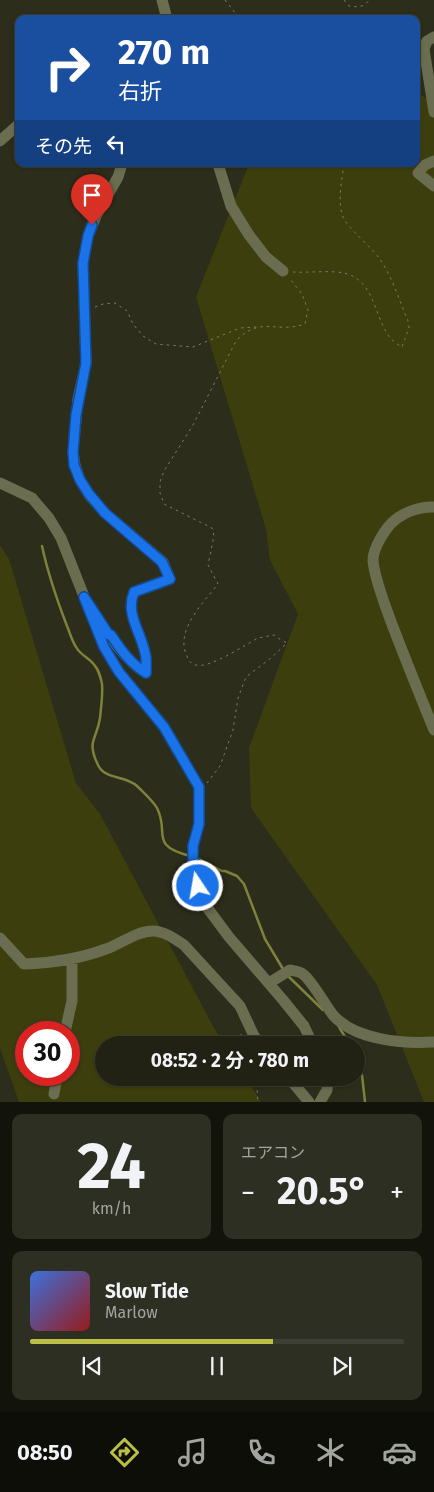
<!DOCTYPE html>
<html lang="ja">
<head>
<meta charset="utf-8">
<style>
  body { margin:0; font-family:"Fira Sans","Noto Sans JP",sans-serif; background:#2d2f22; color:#f1f3f6; height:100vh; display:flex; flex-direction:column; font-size:19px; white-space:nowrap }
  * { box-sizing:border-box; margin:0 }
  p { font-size:16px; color:#a2a4a0 }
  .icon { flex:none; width:28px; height:28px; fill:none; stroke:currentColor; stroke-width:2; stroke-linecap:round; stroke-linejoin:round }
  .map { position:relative; height:1102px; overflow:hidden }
  .drawer { display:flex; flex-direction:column; gap:12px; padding:12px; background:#12130b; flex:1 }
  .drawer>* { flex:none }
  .top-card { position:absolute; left:15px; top:15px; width:405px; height:152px; border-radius:10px; box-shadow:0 1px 4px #0004,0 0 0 1px #3e3f34; background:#1a4fa0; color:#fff; overflow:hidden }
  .speed { position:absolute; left:15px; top:1021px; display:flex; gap:10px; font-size:25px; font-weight:700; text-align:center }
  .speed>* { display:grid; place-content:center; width:65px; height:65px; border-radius:50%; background:#212214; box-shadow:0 1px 4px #0004,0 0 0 1px #3e3f34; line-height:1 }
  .speed .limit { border:8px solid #d22; background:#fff; color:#111 }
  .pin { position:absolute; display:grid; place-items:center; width:42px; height:42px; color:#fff; margin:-51px -21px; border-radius:50% 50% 50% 0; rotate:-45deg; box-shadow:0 0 5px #0007 }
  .pin .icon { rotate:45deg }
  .me { position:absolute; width:55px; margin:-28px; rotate:348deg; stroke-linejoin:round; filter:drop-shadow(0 0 4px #0008) }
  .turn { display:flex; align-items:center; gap:18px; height:105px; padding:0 20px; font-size:22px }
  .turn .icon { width:65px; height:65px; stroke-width:2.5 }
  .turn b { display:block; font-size:35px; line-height:42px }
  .then { display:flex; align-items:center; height:48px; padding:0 20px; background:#0003; gap:10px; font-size:19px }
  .big { font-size:38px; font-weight:700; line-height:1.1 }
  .drawer .widget { flex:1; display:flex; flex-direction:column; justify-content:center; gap:8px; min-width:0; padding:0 18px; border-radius:10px; background:#2d2f22 }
  .drawer .dial { align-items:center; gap:0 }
  .dial b { font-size:65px; line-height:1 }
  .song { display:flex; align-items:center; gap:15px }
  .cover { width:60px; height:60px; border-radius:8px; background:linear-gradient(135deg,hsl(220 70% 55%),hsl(0 70% 35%)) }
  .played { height:5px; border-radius:2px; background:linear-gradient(90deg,#bbc044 65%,#3e3f34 65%) }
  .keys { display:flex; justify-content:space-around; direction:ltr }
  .heat { display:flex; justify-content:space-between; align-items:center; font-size:28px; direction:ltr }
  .drawer .tiles { flex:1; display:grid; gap:12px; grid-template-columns:1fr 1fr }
  .widget:last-child { grid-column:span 2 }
  .trip { position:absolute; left:95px; top:1036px; width:270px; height:50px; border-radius:25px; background:#212214; box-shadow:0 1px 4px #0004,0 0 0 1px #3e3f34; font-weight:700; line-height:50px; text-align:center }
  .tab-bar { display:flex; height:80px; justify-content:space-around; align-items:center; background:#0d0e08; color:#a2a4a0 }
  .tab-bar .icon { width:35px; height:35px }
  .tab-bar .current { color:#bbc044 }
  .tab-bar b { font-size:22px; color:#f1f3f6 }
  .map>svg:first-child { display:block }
  .green { fill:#3d3e0d; fill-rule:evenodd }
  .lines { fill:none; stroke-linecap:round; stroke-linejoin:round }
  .stream { stroke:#7e823b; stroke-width:2.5 }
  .path { stroke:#7a7b6b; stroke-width:1; stroke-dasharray:2.5 4; stroke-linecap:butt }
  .minor { stroke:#6a6d50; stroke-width:11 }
  .route-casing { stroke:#114b97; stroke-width:12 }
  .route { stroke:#1a73e8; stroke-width:9 }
</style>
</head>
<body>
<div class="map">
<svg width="434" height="1102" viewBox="0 0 434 1102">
  <rect width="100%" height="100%" fill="#2c2d1a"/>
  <path class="green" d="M416 92 434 103V1102H424L377 985 251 808 249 748 298 614 270 560 266 529 196 297 249 164H416Z
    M0 545 9 559 76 783 100 814 214 1028 225 1045H104V1078H246L261 1102H19L0 1048ZM26 1032H69V1075H26Z"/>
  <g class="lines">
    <path class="stream" d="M42 546C48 574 57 600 67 626 70 633 72 641 76 647 81 656 90 658 95 666 98 669 101 679 102 684 103 694 101 708 100 718 97 740 86 740 98 765 105 780 125 775 137 786 143 792 153 801 157 808 170 833 148 845 190 856
      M197 858 222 871H225L237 876 244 884 265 939 283 969
      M288 976 323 1010
      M339 1027 350 1045
      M356 1062 362 1075 365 1102"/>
    <path class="path" d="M225 0 240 19
      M344 0 349 6C357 7 364 8 369 0
      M293 272C310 273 328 270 344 273 374 280 374 314 388 335 391 340 397 344 402 347L409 328 408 321C399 300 392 276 379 258 371 247 346 226 343 217 337 201 342 180 344 164
      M95 307 103 304 115 303 127 311 133 324 143 336 156 344 193 347 240 328 256 327
      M207 783 220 766 233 730 238 698 246 677 271 658 287 643 281 640 274 635 258 638C245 645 209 669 196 665 190 664 188 659 186 654 176 629 204 602 218 584L208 565 214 536 212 528 164 504 160 493V482L164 471 193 425 236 341C261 315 276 334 305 324L308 310 302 294 290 279
      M241 1034 243 1045
      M253 1078 257 1090 258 1102"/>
    <path class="minor" d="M162 0 167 19
      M434 37 427 41 424 49 434 112
      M0 141 19 124
      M434 161 425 165 418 173 434 186
      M218 164 231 206 249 235 266 257 283 271
      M0 483 32 498 49 518 61 538 87 604
      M434 507C421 506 405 512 395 520 386 527 373 548 373 560 374 577 384 602 390 619 404 656 419 693 434 730
      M84 597C101 622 120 658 146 673 146 666 147 659 145 653 141 632 125 614 134 592L170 579 163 562 105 513 89 495 80 480 75 465 73 452 78 399 86 363 83 263 88 236 97 214 118 177 122 164
      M94 621 104 647 119 672 164 727 199 787V824L193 846V858L194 872 206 906 229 937 283 1000 304 1026 313 1045
      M0 938 24 964C52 963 79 959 106 949 121 944 136 931 153 931 164 931 175 939 184 945L240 1006 254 1036 262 1045
      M269 983 290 970C293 971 298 971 301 973 309 976 326 1006 333 1015 355 1040 403 1044 434 1042
      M65 1032 72 1001V959
      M289 1078 309 1102
      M54 1094 57 1075
      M320 1102 327 1090 328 1078"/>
  </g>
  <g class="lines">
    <g class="route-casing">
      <path id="route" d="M92 225 88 236 83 263 86 363 76 415 73 452 74 465 80 480 89 494 105 513 162 562 170 579 134 592C125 614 141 632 145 653 147 659 146 666 146 673 130 663 121 650 111 635H109L84 597 104 647 119 672 164 727 199 787V824L193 846V858L198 886"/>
    </g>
    <use href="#route" class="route"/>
  </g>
</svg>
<div class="speed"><div class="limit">30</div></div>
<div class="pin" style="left:92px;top:225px;background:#d93025"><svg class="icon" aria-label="arrive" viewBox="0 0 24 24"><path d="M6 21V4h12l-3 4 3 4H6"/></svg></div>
<svg class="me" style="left:198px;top:886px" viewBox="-20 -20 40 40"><circle r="17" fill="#1a73e8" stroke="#fff" stroke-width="3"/><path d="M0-11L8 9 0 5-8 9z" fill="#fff"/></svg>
<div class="trip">08:52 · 2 分 · 780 m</div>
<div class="top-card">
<div class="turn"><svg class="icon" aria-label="right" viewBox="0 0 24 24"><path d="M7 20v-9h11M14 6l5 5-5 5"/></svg><div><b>270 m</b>右折</div></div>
<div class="then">その先<svg class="icon" aria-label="left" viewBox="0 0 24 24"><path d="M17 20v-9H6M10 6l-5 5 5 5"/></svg></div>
</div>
</div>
<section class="drawer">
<div class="tiles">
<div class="widget dial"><b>24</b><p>km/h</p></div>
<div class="widget"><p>エアコン</p>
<div class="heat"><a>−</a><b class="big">20.5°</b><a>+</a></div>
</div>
<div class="widget">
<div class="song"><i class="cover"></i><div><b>Slow Tide</b><p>Marlow</p></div></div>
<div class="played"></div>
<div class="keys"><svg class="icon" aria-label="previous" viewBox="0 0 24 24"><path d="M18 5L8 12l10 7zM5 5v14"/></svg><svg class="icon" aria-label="pause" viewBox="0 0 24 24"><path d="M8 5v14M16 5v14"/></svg><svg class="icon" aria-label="next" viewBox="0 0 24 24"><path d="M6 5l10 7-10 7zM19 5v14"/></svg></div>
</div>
</div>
</section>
<nav class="tab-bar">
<b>08:50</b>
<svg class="icon current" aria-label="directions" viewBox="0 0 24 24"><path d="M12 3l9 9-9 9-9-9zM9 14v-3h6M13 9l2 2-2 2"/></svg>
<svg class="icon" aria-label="music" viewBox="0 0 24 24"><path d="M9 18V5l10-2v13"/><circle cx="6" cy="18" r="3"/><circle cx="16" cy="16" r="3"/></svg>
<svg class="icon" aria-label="phone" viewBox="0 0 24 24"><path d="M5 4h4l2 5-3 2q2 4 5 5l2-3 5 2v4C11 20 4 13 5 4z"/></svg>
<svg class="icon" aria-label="climate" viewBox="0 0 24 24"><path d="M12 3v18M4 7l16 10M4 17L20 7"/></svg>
<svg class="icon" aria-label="car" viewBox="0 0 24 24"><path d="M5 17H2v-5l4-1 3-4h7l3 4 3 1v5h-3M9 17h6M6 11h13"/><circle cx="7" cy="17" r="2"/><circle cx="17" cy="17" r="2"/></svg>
</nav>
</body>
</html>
